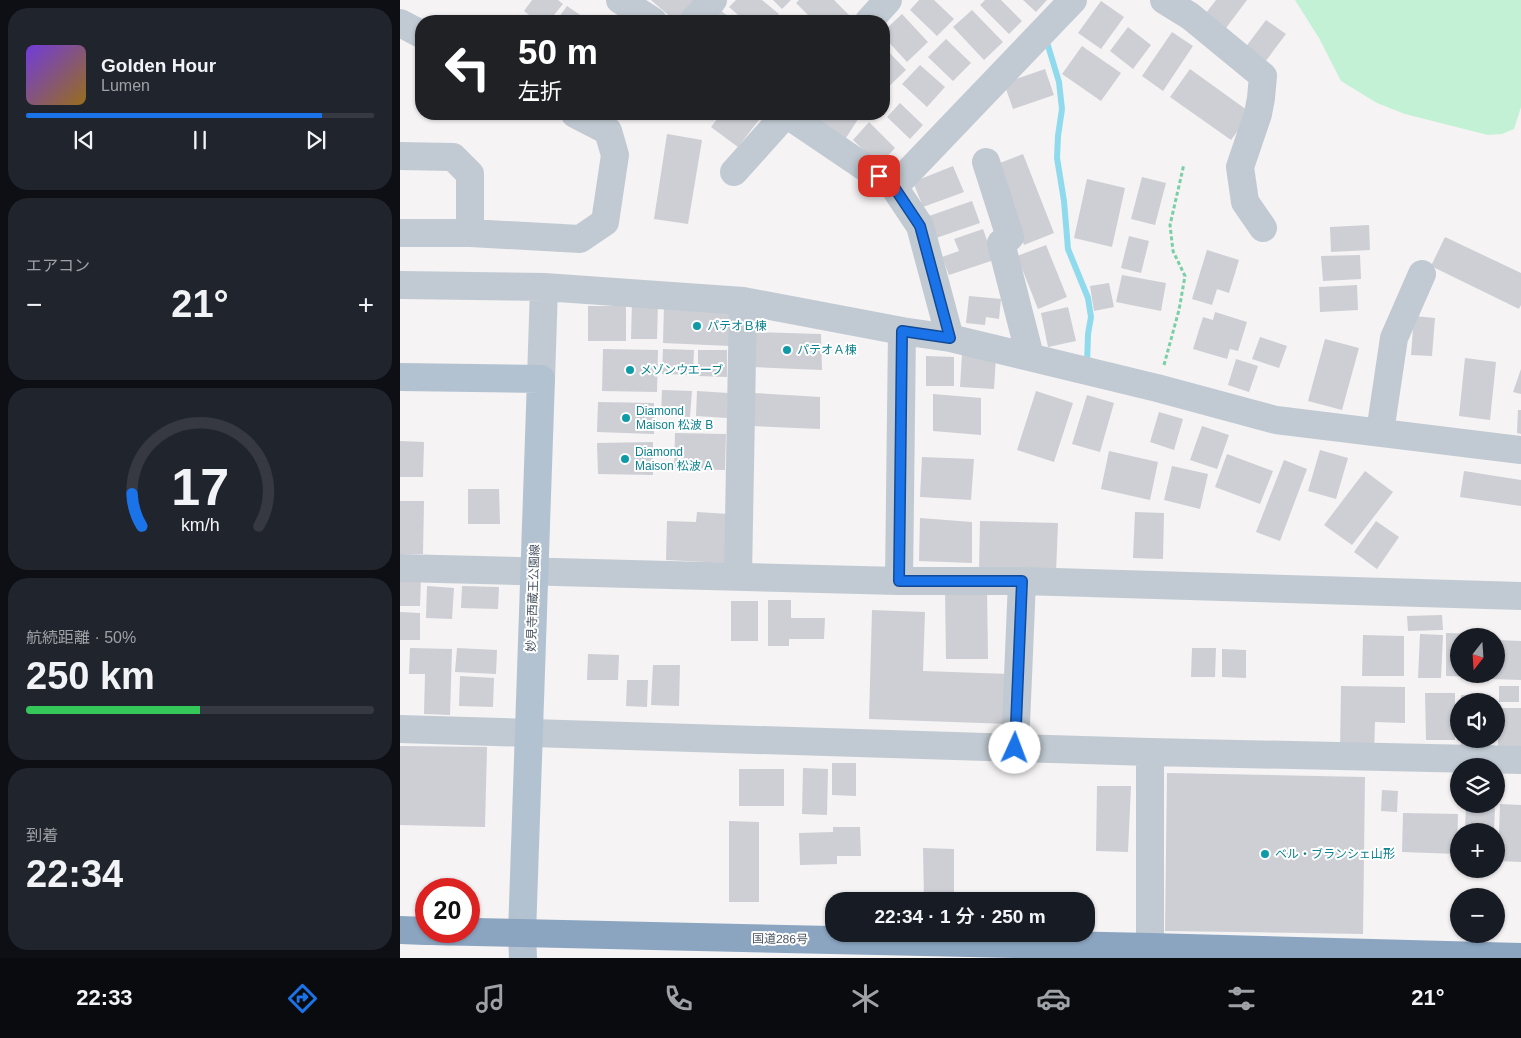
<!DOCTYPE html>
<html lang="ja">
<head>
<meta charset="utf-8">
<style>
  body { margin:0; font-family:Helvetica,"Noto Sans JP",sans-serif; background:#20242c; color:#f1f3f6; height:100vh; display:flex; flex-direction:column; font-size:19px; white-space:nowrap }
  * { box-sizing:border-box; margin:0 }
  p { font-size:16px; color:#9ea1a6 }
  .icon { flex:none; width:28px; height:28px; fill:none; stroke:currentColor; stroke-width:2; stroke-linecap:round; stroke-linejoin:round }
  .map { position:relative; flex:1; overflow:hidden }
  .panel { display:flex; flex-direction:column; gap:8px; padding:8px; background:#0d0f14; width:400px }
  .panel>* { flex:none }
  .hud { position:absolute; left:15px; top:15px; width:475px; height:105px; border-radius:20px; box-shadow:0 1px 4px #0004; background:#202124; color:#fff; overflow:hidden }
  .needle { width:32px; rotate:197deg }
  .controls { position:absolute; left:1050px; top:628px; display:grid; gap:10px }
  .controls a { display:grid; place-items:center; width:55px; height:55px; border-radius:50%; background:#171b24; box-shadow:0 1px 4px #0004; font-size:25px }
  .speed { position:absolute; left:15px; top:878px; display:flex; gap:10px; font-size:25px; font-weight:700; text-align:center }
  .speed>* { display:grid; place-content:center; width:65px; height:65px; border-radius:50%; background:#171b24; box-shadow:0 1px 4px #0004; line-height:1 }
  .speed .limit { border:8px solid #d22; background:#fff; color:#111 }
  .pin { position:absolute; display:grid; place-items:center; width:42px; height:42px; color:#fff; margin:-21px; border-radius:10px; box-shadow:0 2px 8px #0006 }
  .me { position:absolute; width:55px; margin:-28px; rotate:2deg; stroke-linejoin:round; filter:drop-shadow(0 0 4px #0008) }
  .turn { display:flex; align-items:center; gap:18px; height:105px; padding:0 20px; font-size:22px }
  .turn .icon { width:65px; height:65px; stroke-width:2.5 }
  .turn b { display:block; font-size:35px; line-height:42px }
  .big { font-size:38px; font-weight:600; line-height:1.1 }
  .panel .widget { flex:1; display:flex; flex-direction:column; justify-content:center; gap:8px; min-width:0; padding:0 18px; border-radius:20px; background:#20242c }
  .panel .dial { align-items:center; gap:0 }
  .dial svg { height:130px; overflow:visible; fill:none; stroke:#363941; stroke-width:7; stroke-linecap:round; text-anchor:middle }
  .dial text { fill:#f1f3f6; stroke:none }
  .song { display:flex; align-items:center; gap:15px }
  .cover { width:60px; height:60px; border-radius:8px; background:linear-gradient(135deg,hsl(260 70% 55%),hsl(40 70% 35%)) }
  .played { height:5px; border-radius:2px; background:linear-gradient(90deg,#1a73e8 85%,#363941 85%) }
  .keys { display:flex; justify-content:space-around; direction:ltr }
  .heat { display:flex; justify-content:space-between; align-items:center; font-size:28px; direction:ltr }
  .charge { height:8px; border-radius:4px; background:linear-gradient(90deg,#34c759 50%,#363941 0) }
  .trip { position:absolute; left:425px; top:892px; width:270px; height:50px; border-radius:20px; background:#171b24; box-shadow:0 1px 4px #0004; font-weight:600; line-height:50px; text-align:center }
  .menu { display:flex; height:80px; justify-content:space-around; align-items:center; background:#090b0e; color:#9ea1a6 }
  .menu .icon { width:35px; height:35px }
  .menu .active { color:#1a73e8 }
  .menu b { font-size:22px; color:#f1f3f6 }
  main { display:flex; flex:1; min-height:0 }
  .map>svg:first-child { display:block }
  .green { fill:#c3f1d5 }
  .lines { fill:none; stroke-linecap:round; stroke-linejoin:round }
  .stream { stroke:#90daee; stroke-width:6 }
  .building { fill:#cdcfd5 }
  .path { stroke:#7ad0a6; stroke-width:3; stroke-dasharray:4 2.5; stroke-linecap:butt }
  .minor { stroke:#c1cad2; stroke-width:28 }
  .major { stroke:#b3c2d1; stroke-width:28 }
  .highway { stroke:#8ba5c1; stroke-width:28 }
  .route-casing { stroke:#114b97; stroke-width:12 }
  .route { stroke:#1a73e8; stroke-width:9 }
  .culture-dot { fill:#0f9aa8; stroke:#fff; stroke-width:2 }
  .labels { text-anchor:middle; stroke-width:4; stroke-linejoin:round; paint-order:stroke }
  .culture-label { font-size:12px; fill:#0d838f; stroke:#fff; text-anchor:start }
  .street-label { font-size:12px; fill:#4a5661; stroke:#fff }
</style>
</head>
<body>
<main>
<section class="panel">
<div class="widget">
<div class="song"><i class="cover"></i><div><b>Golden Hour</b><p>Lumen</p></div></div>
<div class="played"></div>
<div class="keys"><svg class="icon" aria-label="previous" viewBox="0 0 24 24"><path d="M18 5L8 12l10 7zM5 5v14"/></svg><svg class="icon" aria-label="pause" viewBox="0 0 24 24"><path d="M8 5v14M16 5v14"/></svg><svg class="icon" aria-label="next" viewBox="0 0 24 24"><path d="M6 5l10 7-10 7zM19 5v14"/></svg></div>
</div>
<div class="widget"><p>エアコン</p>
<div class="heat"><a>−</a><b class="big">21°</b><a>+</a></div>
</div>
<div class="widget dial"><svg viewBox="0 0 100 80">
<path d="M14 69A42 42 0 1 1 86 69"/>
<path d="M14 69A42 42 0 0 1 8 49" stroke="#1a73e8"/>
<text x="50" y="56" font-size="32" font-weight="700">17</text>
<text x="50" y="72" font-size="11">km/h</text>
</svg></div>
<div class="widget"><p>航続距離 · 50%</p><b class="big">250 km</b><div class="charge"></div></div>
<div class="widget"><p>到着</p><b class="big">22:34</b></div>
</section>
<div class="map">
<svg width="1121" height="958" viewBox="0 0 1121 958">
  <rect width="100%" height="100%" fill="#f5f3f3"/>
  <path class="green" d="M895 0H1121V107L1114 129 1102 134 1088 135 1005 114 977 103 941 81 919 38Z"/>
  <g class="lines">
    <path class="stream" d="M646 39 659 82 662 109 658 136 657 158 664 201 668 249 688 298 691 317 688 334 687 364"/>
  </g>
  <path class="building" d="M132 0H158L163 4 149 21H137L124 11Z
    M251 0H296L297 1 279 21H275Z
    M336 0H362L379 14 372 21H345L329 7Z
    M373 0H391L382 9Z
    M399 0H434L453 19 451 21H414L396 3Z
    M519 0H534L554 19 537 36 510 10Z
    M585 0H601L622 21 609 34 580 5Z
    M623 0H647L636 12Z
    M816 0H847L826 28 806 13Z
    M701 1 724 17 701 49 678 33Z
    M167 6 189 21H156Z
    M317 7 333 21H304Z
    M572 10 603 42 584 60 553 27Z
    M502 14 528 42 507 62 484 37V31Z
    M866 20 886 34 865 62 845 48Z
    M728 27 751 45 733 69 710 51Z
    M772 32 793 46 763 91 742 76Z
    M546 39 571 63 553 81 528 57Z
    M682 46 721 73 701 101 662 74Z
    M484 47 506 70 485 90 484 89Z
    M520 65 545 87 527 107 502 84Z
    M645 69 654 95 613 109 604 83Z
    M790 69 851 113 831 140 770 97Z
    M500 103 523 125 510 139 487 117Z
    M321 114H359L362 116 338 147 311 127Z
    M413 114H456L460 116 444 141 410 119Z
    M469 122 495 148 479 165 453 140Z
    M267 134 302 140 288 224 254 219Z
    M623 154 654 233 624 245 592 166Z
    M553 166 564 192 523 207 513 182Z
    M742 177 766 183 755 225 731 219Z
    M687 179 725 188 712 247 674 238Z
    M572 201 580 223 536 238 529 216Z
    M969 225 970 250 931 252 930 227Z
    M583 229 594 260 549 275 542 257 559 251 554 239Z
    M729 236 749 241 741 273 721 268Z
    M1045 237 1121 273V305L1119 309 1031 266Z
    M646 245 667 297 638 309 617 256Z
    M807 250 839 260 829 293 817 289 812 305 792 299Z
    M960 255 961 279 923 281 921 256Z
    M722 275 766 283 761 311 716 302Z
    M709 283 714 307 694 311 690 286Z
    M957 285 958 310 920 312 919 287Z
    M569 296 601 299 599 319 586 317 585 325 566 323Z
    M232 303 258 304 257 339H231Z
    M264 305 331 309 330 346 263 343Z
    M188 306H226V341H188Z
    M668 307 676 341 648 347 641 313Z
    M815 312 847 322 838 351 830 349 827 359 793 349 803 317 813 320Z
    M1014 316 1035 318 1032 356 1011 355Z
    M352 332 421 334 422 370 353 367Z
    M860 337 887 346 879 368 852 359Z
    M925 339 959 348 942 410 908 401Z
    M203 349 258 350 257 392 202 391Z
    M263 349 294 350 293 375 262 374Z
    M298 350H327V377L298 376Z
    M562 354 596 356 594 389 560 387Z
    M526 356 554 357V386H526Z
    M1065 358 1096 362 1090 420 1059 416Z
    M836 359 858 366 849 392 828 385Z
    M1121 369V394L1113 392Z
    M262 390 292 391 290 417 261 415Z
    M297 391 328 393 327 418 296 416Z
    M636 391 673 403 654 462 617 450Z
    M354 393 420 397V429L352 426Z
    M533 394 581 398V435L533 431Z
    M687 395 714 403 700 452 672 444Z
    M198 402 254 403V434L197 432Z
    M1118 410H1121V434L1117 433Z
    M759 412 783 419 774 450 750 442Z
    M802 426 829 435 817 469 790 460Z
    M275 433 326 434 325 470 274 469Z
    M0 441 24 442 23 477H0Z
    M253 442V475L198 474 197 443Z
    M920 450 948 458 936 499 908 491Z
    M709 451 758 462 750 500 701 489Z
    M827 454 873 471 860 504 815 487Z
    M522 457 574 459 571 500 520 497Z
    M884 460 907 469 880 541 856 532Z
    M772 466 808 474 800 509 764 500Z
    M965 471 993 492 952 545 924 525Z
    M1064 471 1121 480V506L1060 497Z
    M68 489H99L100 524H68Z
    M0 501H24L23 554H0Z
    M297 512 328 514 326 563 266 560 267 521 296 522Z
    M735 512 764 513 763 559 733 558Z
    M520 518 572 522V563L519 561Z
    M580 521 658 523 656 572 579 570Z
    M976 521 999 537 977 569 954 552Z
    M0 575 21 576 20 606H0Z
    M27 586 54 588 52 619 26 618Z
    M62 586 99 587 98 609 61 608Z
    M545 589H587L588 659H546Z
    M368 600H391V618H425L424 639H389V646H368Z
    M331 601H358V641H331Z
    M472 610 525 612 523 671 610 674 609 724 469 719Z
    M0 612 20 613V640H0Z
    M1042 615 1043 630 1008 631 1007 616Z
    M1046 633 1087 634V636H1059V674H1086V677L1046 676Z
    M1020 634 1043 635 1041 678H1018Z
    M963 635 1004 636V676H962Z
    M1096 640 1121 641V680L1091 679V674H1096Z
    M10 648 52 649 50 715 24 714 25 674H9Z
    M57 648 97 650 96 674 55 672Z
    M792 648H816L815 677H791Z
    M822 649 846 650V678L822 677Z
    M188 654 219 655 218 680H187Z
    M253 665H280L279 706 251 705Z
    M60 676 94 678 93 707 59 706Z
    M227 680H248L247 707 226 706Z
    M941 686 1005 687V723L975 722 974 755 940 754Z
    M1099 686H1119V702H1099Z
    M1025 693H1055V740H1026Z
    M1061 695H1091V701H1061Z
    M1098 708H1121V751H1098Z
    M1061 739H1091V751H1061Z
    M0 746 87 747 85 827 0 825Z
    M432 763H456V796L432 795Z
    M403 768 428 769 427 815 402 814Z
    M339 769H384V806H339Z
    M767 773 965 777 963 934 765 931Z
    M697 786H731L728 852 696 851Z
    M982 790 998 791 997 812 981 811Z
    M1100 804 1121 805V862L1098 861Z
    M1066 805 1095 806 1094 831 1065 830Z
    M1003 813 1058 814 1057 854 1002 852Z
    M329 821 359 822V902H329Z
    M433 827H460L461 856H437V864L400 865 399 833 433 832Z
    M523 848 554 849V901H524Z"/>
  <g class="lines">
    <path class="path" d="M764 365 779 310 785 276 773 251 770 225 784 164"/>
    <path class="minor" d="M220 0 253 21
      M764 0 790 16 863 76 861 98 858 114 840 167 845 202 863 228
      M293 21 313 0
      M469 21 488 0
      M0 23 21 34
      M386 114 494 187 520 226 550 338
      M0 156 53 157 70 174V233H0
      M586 162 610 237 601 243 630 356
      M334 172 386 114
      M494 187 673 0
      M70 233 180 239 205 222 215 155 208 131 175 114
      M0 285 144 287 343 301 502 331 550 338 757 388 876 420 1121 450
      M141 379 144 287
      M980 432 994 338 1022 274
      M0 568 499 581H622L1121 596
      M338 576 343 301
      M499 581 502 331
      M0 729 750 752 1121 760
      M615 748 622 581
      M750 752V947"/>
    <path class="major" d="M0 377 141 379 122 934 123 958"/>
    <path class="highway" d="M0 930 26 931
      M29 931 750 947 1121 957"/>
  </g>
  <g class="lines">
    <g class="route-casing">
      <path id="route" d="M479 176 494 187 520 226 550 338 502 331 499 581H622L615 748"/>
    </g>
    <use href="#route" class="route"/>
  </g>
  <g class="culture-dot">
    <circle cx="297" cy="326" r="5"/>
    <circle cx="387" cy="350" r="5"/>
    <circle cx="230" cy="370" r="5"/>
    <circle cx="226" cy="418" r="5"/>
    <circle cx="225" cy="459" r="5"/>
    <circle cx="865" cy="854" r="5"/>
  </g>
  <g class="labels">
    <g class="culture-label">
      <text x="307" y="330">パテオＢ棟</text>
      <text x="397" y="354">パテオＡ棟</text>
      <text x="240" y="374">メゾンウエーブ</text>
      <text x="236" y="415">Diamond<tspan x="236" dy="14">Maison 松波 B</tspan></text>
      <text x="235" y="456">Diamond<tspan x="235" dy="14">Maison 松波 A</tspan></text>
      <text x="875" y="858">ベル・ブランシェ山形</text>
    </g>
    <g class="street-label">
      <text transform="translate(133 598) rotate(-88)" y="4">妙見寺西蔵王公園線</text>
      <text transform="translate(380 939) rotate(1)" y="4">国道286号</text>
    </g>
  </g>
</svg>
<div class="controls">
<a><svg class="needle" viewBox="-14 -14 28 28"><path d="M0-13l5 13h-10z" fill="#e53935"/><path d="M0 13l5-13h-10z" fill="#9ea1a6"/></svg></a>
<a><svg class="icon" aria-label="sound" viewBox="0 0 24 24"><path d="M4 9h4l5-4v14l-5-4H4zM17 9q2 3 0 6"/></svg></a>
<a><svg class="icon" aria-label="layers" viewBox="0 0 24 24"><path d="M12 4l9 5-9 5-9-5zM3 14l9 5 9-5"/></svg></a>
<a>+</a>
<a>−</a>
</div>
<div class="speed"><div class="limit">20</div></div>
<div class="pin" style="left:479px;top:176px;background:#d93025"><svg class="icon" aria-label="arrive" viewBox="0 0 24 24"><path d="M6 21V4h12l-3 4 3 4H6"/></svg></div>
<svg class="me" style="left:615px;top:748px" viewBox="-20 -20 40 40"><circle r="19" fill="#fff"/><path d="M0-13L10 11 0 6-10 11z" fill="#1a73e8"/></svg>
<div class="trip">22:34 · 1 分 · 250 m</div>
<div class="hud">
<div class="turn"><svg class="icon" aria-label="left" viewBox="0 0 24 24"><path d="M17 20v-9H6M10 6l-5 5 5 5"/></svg><div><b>50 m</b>左折</div></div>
</div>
</div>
</main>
<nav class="menu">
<b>22:33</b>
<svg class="icon active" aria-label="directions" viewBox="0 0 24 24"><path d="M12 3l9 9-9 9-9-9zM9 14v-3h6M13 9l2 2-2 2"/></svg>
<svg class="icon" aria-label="music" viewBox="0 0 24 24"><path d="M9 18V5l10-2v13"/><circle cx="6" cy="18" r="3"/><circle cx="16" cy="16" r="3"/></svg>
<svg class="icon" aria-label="phone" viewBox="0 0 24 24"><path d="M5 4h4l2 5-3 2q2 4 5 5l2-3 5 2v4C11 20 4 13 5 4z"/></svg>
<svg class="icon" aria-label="climate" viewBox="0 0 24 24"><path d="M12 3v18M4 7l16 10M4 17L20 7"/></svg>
<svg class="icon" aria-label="car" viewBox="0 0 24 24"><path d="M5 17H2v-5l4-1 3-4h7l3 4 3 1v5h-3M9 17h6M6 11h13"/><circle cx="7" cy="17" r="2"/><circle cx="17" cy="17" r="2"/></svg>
<svg class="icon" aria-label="filters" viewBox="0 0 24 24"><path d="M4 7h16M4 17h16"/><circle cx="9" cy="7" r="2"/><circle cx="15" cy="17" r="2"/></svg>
<b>21°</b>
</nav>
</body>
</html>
